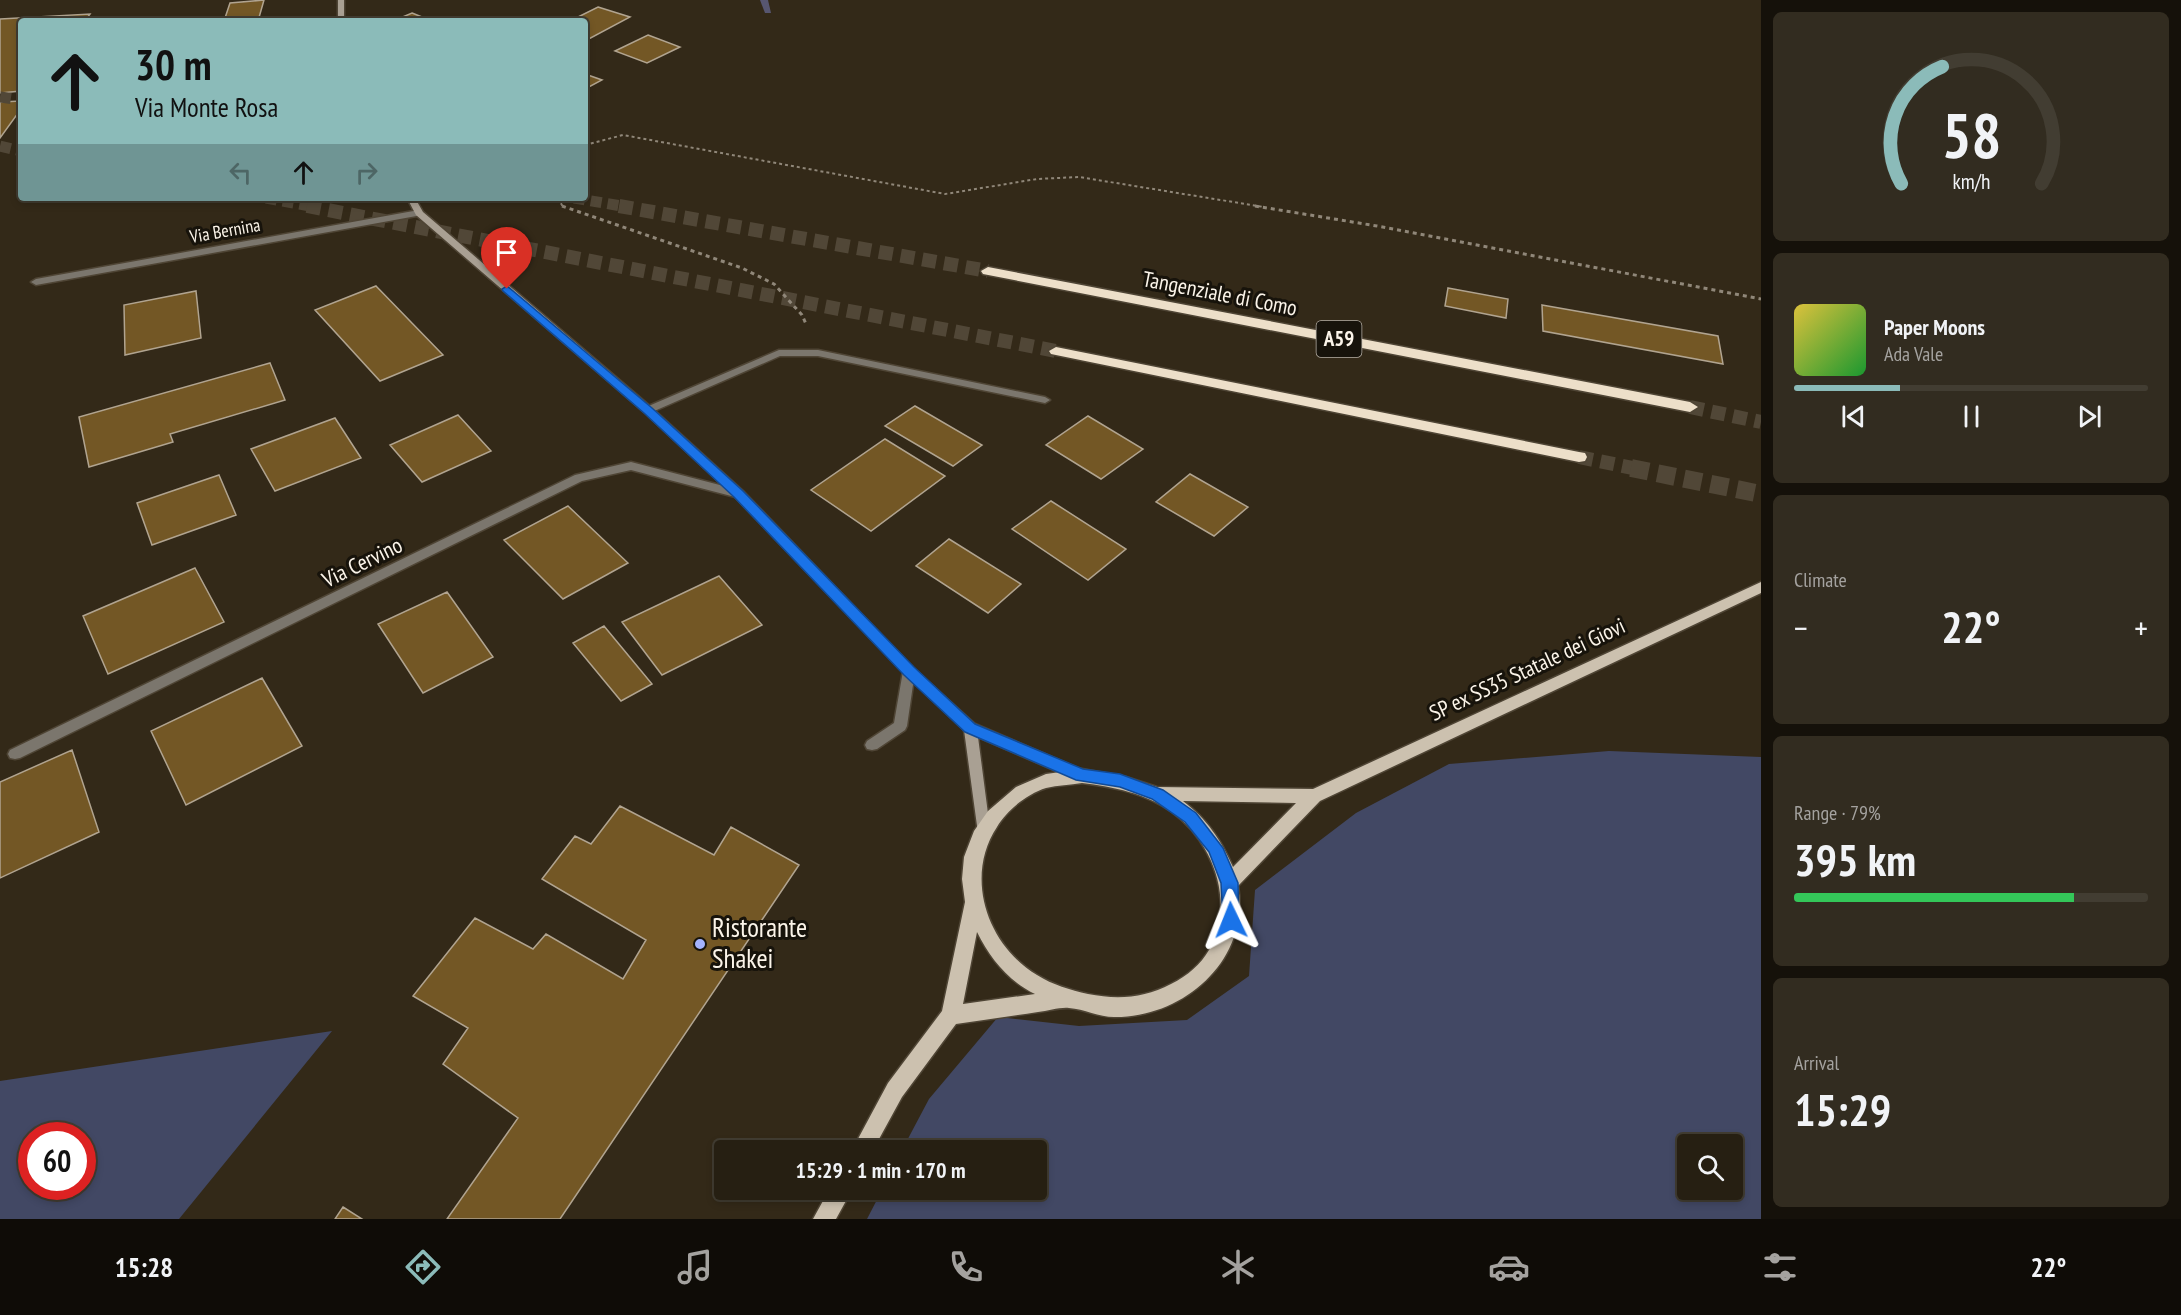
<!DOCTYPE html>
<html lang="en">
<head>
<meta charset="utf-8">
<style>
  body { margin:0; font-family:"PT Sans Narrow",sans-serif; background:#322c20; color:#f1f3f6; height:100vh; display:flex; flex-direction:column; font-size:22px; white-space:nowrap }
  * { box-sizing:border-box; margin:0 }
  p { font-size:20px; color:#a4a29f }
  .icon { flex:none; width:33px; height:33px; fill:none; stroke:currentColor; stroke-width:2; stroke-linecap:round; stroke-linejoin:round }
  .map { position:relative; flex:1; overflow:hidden }
  .panel { display:flex; flex-direction:column; gap:12px; padding:12px; background:#15110a; width:420px }
  .panel>* { flex:none }
  .top-card { position:absolute; left:18px; top:18px; width:570px; height:183px; border-radius:6px; box-shadow:0 3px 9px #0003,0 0 0 2px #423d32; background:#8bbbb9; color:#111; overflow:hidden }
  .buttons { position:absolute; left:1677px; top:1134px; display:grid; gap:12px }
  .buttons a { display:grid; place-items:center; width:66px; height:66px; border-radius:6px; background:#261f12; box-shadow:0 3px 9px #0003,0 0 0 2px #423d32; font-size:30px }
  .speed { position:absolute; left:18px; top:1122px; display:flex; gap:12px; font-size:30px; font-weight:700; text-align:center }
  .speed>* { display:grid; place-content:center; width:78px; height:78px; border-radius:50%; background:#261f12; box-shadow:0 3px 9px #0003,0 0 0 2px #423d32; line-height:1 }
  .speed .limit { border:9px solid #d22; background:#fff; color:#111 }
  .pin { position:absolute; display:grid; place-items:center; width:51px; height:51px; color:#fff; margin:-62px -26px; border-radius:50% 50% 50% 0; rotate:-45deg; box-shadow:0 0 6px #0007 }
  .pin .icon { rotate:45deg }
  .me { position:absolute; width:66px; margin:-33px; rotate:358deg; stroke-linejoin:round; filter:drop-shadow(0 0 4px #0008) }
  .turn { display:flex; align-items:center; gap:21px; height:126px; padding:0 18px; font-size:27px }
  .turn .icon { width:78px; height:78px; stroke-width:2.5 }
  .turn b { display:block; font-size:42px; line-height:51px }
  .lanes { display:flex; align-items:center; height:57px; padding:0 18px; background:#0003; justify-content:center; gap:30px; direction:ltr }
  .lanes .off { opacity:.35 }
  .big { font-size:45px; font-weight:700; line-height:1.1 }
  .panel .widget { flex:1; display:flex; flex-direction:column; justify-content:center; gap:9px; min-width:0; padding:0 21px; border-radius:9px; background:#322c20 }
  .panel .dial { align-items:center; gap:0 }
  .dial svg { height:156px; overflow:visible; fill:none; stroke:#423d32; stroke-width:7; stroke-linecap:round; text-anchor:middle }
  .dial text { fill:#f1f3f6; stroke:none }
  .song { display:flex; align-items:center; gap:18px }
  .cover { width:72px; height:72px; border-radius:9px; background:linear-gradient(135deg,hsl(50 70% 55%),hsl(130 70% 35%)) }
  .played { height:6px; border-radius:3px; background:linear-gradient(90deg,#8bbbb9 30%,#423d32 30%) }
  .keys { display:flex; justify-content:space-around; direction:ltr }
  .heat { display:flex; justify-content:space-between; align-items:center; font-size:33px; direction:ltr }
  .charge { height:9px; border-radius:4px; background:linear-gradient(90deg,#34c759 79%,#423d32 0) }
  .trip { position:absolute; left:714px; top:1140px; width:333px; height:60px; border-radius:6px; background:#261f12; box-shadow:0 3px 9px #0003,0 0 0 2px #423d32; font-weight:700; line-height:60px; text-align:center }
  .tabs { display:flex; height:96px; justify-content:space-around; align-items:center; background:#0f0c07; color:#a4a29f }
  .tabs .icon { width:42px; height:42px }
  .tabs .current { color:#8bbbb9 }
  .tabs b { font-size:27px; color:#f1f3f6 }
  main { display:flex; flex:1; min-height:0 }
  .map>svg:first-child { display:block }
  .green { fill:#424864; fill-rule:evenodd }
  .lines { fill:none; stroke-linecap:round; stroke-linejoin:round }
  .stream { fill:#575670; fill-rule:evenodd }
  .building { fill:#735725; stroke:#b1a490; stroke-width:1.5 }
  .highway-tunnel-far2 { stroke:#514737; stroke-width:11; stroke-dasharray:11 6; stroke-linecap:butt }
  .highway-tunnel-far1 { stroke:#514737; stroke-width:14; stroke-dasharray:14 8; stroke-linecap:butt }
  .highway-tunnel { stroke:#514737; stroke-width:18; stroke-dasharray:18 9; stroke-linecap:butt }
  .lane-casing { stroke:#4f4535; stroke-width:3 }
  .street-casing { stroke:#4f4535; stroke-width:3 }
  .secondary-casing { stroke:#4f4535; stroke-width:3 }
  .primary-casing { stroke:#4f4535; stroke-width:3 }
  .highway-casing { stroke:#4f4535; stroke-width:3 }
  .path-far1 { stroke:#908779; stroke-width:2; stroke-dasharray:3 3; stroke-linecap:butt }
  .path { stroke:#908779; stroke-width:3; stroke-dasharray:4 4; stroke-linecap:butt }
  .lane { fill:#7b766d; fill-rule:evenodd }
  .street { fill:#7b766d; fill-rule:evenodd }
  .secondary { fill:#a9a093; fill-rule:evenodd }
  .primary { fill:#ccc1af; fill-rule:evenodd }
  .highway { fill:#eddfc9; fill-rule:evenodd }
  .route { fill:#1a73e8; stroke:#114b97; stroke-width:1.5 }
  .poi-dot { fill:#a3b2fd; stroke:#17130b; stroke-width:2 }
  .labels { text-anchor:middle; stroke-width:6; stroke-linejoin:round; paint-order:stroke }
  .far-street-label { font-size:18px; fill:#fbf4e9; stroke:#17130b }
  .shield { fill:#17130b; stroke:#b7b0a6; stroke-width:1.5 }
  .shield-label { font-size:21px; font-weight:bold; fill:#fbf4e9 }
  .street-label { font-size:22px; fill:#fbf4e9; stroke:#17130b }
  .near-poi-label { font-size:27px; fill:#fbf4e9; stroke:#17130b; text-anchor:start }
</style>
</head>
<body>
<main>
<div class="map">
<svg width="1761" height="1219" viewBox="0 0 1761 1219">
  <rect width="100%" height="100%" fill="#332918"/>
  <path class="green" d="M1609 751 1761 757V1219H867L882 1190H1036V1150H902L929 1099 998 1017 1079 1026 1187 1020 1249 976 1255 890 1356 813 1449 764ZM1688 1144H1732V1190H1688Z
    M332 1031 179 1219H0V1081ZM32 1136H82V1186H32Z"/>
  <g class="lines">
    <path class="stream" d="M760 0H768L771 13H765Z"/>
  </g>
  <path class="building" d="M264 0 258 21H224L230 3Z
    M598 7 630 17 585 41V21H570Z
    M412 13 432 21H393Z
    M90 14 85 21H21V91L0 93V19Z
    M648 35 680 47 647 63 615 51Z
    M585 74 602 80 585 89Z
    M21 101V109L0 138V102Z
    M376 286 443 355 380 381 315 310Z
    M1448 288 1508 299 1506 318 1445 306Z
    M196 291 201 338 125 355 124 305Z
    M1542 305 1718 336 1723 364 1543 331Z
    M270 363 285 400 170 434 173 442 89 467 79 417Z
    M915 406 982 445 953 466 885 426Z
    M458 415 491 451 422 482 390 445Z
    M1088 416 1143 449 1101 479 1046 445Z
    M335 418 361 458 275 491 251 449Z
    M885 439 945 476 871 531 811 490Z
    M1190 474 1248 507 1214 536 1156 502Z
    M219 475 236 515 152 545 137 503Z
    M1051 501 1126 549 1088 580 1012 529Z
    M568 506 628 563 563 599 504 540Z
    M949 539 1021 584 988 613 916 566Z
    M195 568 224 622 108 674 83 616Z
    M719 576 762 625 662 675 622 622Z
    M447 592 493 657 423 693 378 624Z
    M604 626 652 684 621 701 573 643Z
    M262 678 302 746 186 805 151 731Z
    M72 750 99 832 0 878V782Z
    M620 806 714 855 731 827 799 865 560 1219H447L518 1118 443 1064 468 1028 413 996 475 918 533 949 546 934 623 979 646 940 542 879 575 836 591 844Z
    M343 1207 362 1219H335Z"/>
  <g class="lines">
    <path class="highway-tunnel-far2" d="M0 97 21 100
      M0 146 21 151
      M266 198 315 207
      M574 198 627 207"/>
    <path class="highway-tunnel-far1" d="M307 206 1056 351
      M619 206 988 271
      M1690 407 1761 422
      M1579 457 1638 469"/>
    <path class="highway-tunnel" d="M1631 468 1761 494"/>
    <g class="lane-casing">
      <path id="lane" d="M909 666 913 668 915 671 907 726 905 730 877 749 872 750 867 749 865 745 867 741 894 723 903 671 905 668Z"/>
    </g>
    <g class="street-casing">
      <path id="street" d="M419 210 423 213 422 215 36 285 31 282 36 279Z
        M779 350H818L1045 397 1050 400 1045 403 818 356H780L652 412 648 413 643 410 644 408Z
        M631 462 739 490 745 494 739 498 631 470 582 481 20 758 15 759 10 758 8 754 10 750 575 475Z"/>
    </g>
    <g class="secondary-casing">
      <path id="secondary" d="M338 0H344V21H338Z
        M407 198H415L423 212 652 408 743 491 913 668 975 724 1087 772 1089 776 1087 780 1082 782 1077 780 978 737 990 829 988 833 983 835 978 833 964 730 905 674 735 497 644 412 416 215Z"/>
    </g>
    <g class="primary-casing">
      <path id="primary" d="M1761 582V593L1320 801 1238 886C1251 959 1184 1018 1114 1017 1099 1017 1084 1009 1069 1008 1060 1007 1048 1011 1038 1012 1011 1016 984 1020 956 1024L902 1097 873 1150H852L888 1083 942 1011 965 902 962 879 964 857 974 831 988 811 1016 787 1046 774 1082 769 1126 777 1157 787 1313 789ZM1082 783C1114 787 1145 793 1172 812 1230 854 1244 949 1171 984 1144 998 1118 1000 1088 994 1070 990 1053 985 1037 975 987 945 964 877 997 827 1007 810 1027 794 1046 788 1058 785 1070 785 1082 783ZM1183 801 1296 803 1233 867C1221 840 1207 819 1183 801ZM977 932C990 958 1008 981 1035 994L963 1004Z
        M829 1190H852L836 1219H813Z"/>
    </g>
    <g class="highway-casing">
      <path id="highway" d="M988 267 1690 402 1698 407 1690 412 983 274 981 271Z
        M1056 347 1579 452 1585 453 1587 457 1585 461 1579 462 1051 354 1049 351Z"/>
    </g>
    <path class="path-far1" d="M585 145 623 135 945 194 1037 179 1079 177 1264 207
      M558 198 563 207"/>
    <path class="path" d="M562 206 742 268 774 284 802 315 806 324
      M1255 206 1377 226 1761 299"/>
    <use href="#lane" class="lane"/>
    <use href="#street" class="street"/>
    <use href="#secondary" class="secondary"/>
    <use href="#primary" class="primary"/>
    <use href="#highway" class="highway"/>
  </g>
  <path class="route" d="M507 286 652 408 743 491 914 667 975 724 1083 769 1120 774 1163 790 1196 813 1223 848 1238 883 1239 920 1237 926 1231 928 1225 926 1223 920 1221 883 1209 852 1185 822 1152 799 1120 787 1076 780 965 732 904 675 734 497 644 413 503 291 502 289Z"/>
  <circle class="poi-dot" cx="700" cy="944" r="6"/>
  <g class="labels">
    <g class="far-street-label">
      <text transform="translate(225 231) rotate(-10)" y="6">Via Bernina</text>
    </g>
    <rect class="shield" x="1316.5" y="321" width="45" height="36" rx="4.5"/>
    <g class="shield-label">
      <text x="1339" y="346">A59</text>
    </g>
    <g class="street-label">
      <text transform="translate(1220 293) rotate(11)" y="8">Tangenziale di Como</text>
      <text transform="translate(362 562) rotate(-26)" y="8">Via Cervino</text>
      <text transform="translate(1527 669) rotate(-25)" y="8">SP ex SS35 Statale dei Giovi</text>
    </g>
    <g class="near-poi-label">
      <text x="712" y="937">Ristorante<tspan x="712" dy="31">Shakei</tspan></text>
    </g>
  </g>
</svg>
<div class="buttons">
<a><svg class="icon" aria-label="search" viewBox="0 0 24 24"><circle cx="10" cy="10" r="6"/><path d="M15 15l6 6"/></svg></a>
</div>
<div class="speed"><div class="limit">60</div></div>
<div class="pin" style="left:507px;top:289px;background:#d93025"><svg class="icon" aria-label="arrive" viewBox="0 0 24 24"><path d="M6 21V4h12l-3 4 3 4H6"/></svg></div>
<svg class="me" style="left:1231px;top:920px" viewBox="-20 -20 40 40"><path d="M0-17L14 15 0 8-14 15z" fill="#1a73e8" stroke="#fff" stroke-width="4"/></svg>
<div class="trip">15:29 · 1 min · 170 m</div>
<div class="top-card">
<div class="turn"><svg class="icon" aria-label="ahead" viewBox="0 0 24 24"><path d="M12 20V5M6 11l6-6 6 6"/></svg><div><b>30 m</b>Via Monte Rosa</div></div>
<div class="lanes"><svg class="icon off" aria-label="left" viewBox="0 0 24 24"><path d="M17 20v-9H6M10 6l-5 5 5 5"/></svg><svg class="icon" aria-label="ahead" viewBox="0 0 24 24"><path d="M12 20V5M6 11l6-6 6 6"/></svg><svg class="icon off" aria-label="right" viewBox="0 0 24 24"><path d="M7 20v-9h11M14 6l5 5-5 5"/></svg></div>
</div>
</div>
<section class="panel">
<div class="widget dial"><svg viewBox="0 0 100 80">
<path d="M14 69A42 42 0 1 1 86 69"/>
<path d="M14 69A42 42 0 0 1 35 9" stroke="#8bbbb9"/>
<text x="50" y="56" font-size="32" font-weight="700">58</text>
<text x="50" y="72" font-size="11">km/h</text>
</svg></div>
<div class="widget">
<div class="song"><i class="cover"></i><div><b>Paper Moons</b><p>Ada Vale</p></div></div>
<div class="played"></div>
<div class="keys"><svg class="icon" aria-label="previous" viewBox="0 0 24 24"><path d="M18 5L8 12l10 7zM5 5v14"/></svg><svg class="icon" aria-label="pause" viewBox="0 0 24 24"><path d="M8 5v14M16 5v14"/></svg><svg class="icon" aria-label="next" viewBox="0 0 24 24"><path d="M6 5l10 7-10 7zM19 5v14"/></svg></div>
</div>
<div class="widget"><p>Climate</p>
<div class="heat"><a>−</a><b class="big">22°</b><a>+</a></div>
</div>
<div class="widget"><p>Range · 79%</p><b class="big">395 km</b><div class="charge"></div></div>
<div class="widget"><p>Arrival</p><b class="big">15:29</b></div>
</section>
</main>
<nav class="tabs">
<b>15:28</b>
<svg class="icon current" aria-label="directions" viewBox="0 0 24 24"><path d="M12 3l9 9-9 9-9-9zM9 14v-3h6M13 9l2 2-2 2"/></svg>
<svg class="icon" aria-label="music" viewBox="0 0 24 24"><path d="M9 18V5l10-2v13"/><circle cx="6" cy="18" r="3"/><circle cx="16" cy="16" r="3"/></svg>
<svg class="icon" aria-label="phone" viewBox="0 0 24 24"><path d="M5 4h4l2 5-3 2q2 4 5 5l2-3 5 2v4C11 20 4 13 5 4z"/></svg>
<svg class="icon" aria-label="climate" viewBox="0 0 24 24"><path d="M12 3v18M4 7l16 10M4 17L20 7"/></svg>
<svg class="icon" aria-label="car" viewBox="0 0 24 24"><path d="M5 17H2v-5l4-1 3-4h7l3 4 3 1v5h-3M9 17h6M6 11h13"/><circle cx="7" cy="17" r="2"/><circle cx="17" cy="17" r="2"/></svg>
<svg class="icon" aria-label="filters" viewBox="0 0 24 24"><path d="M4 7h16M4 17h16"/><circle cx="9" cy="7" r="2"/><circle cx="15" cy="17" r="2"/></svg>
<b>22°</b>
</nav>
</body>
</html>
